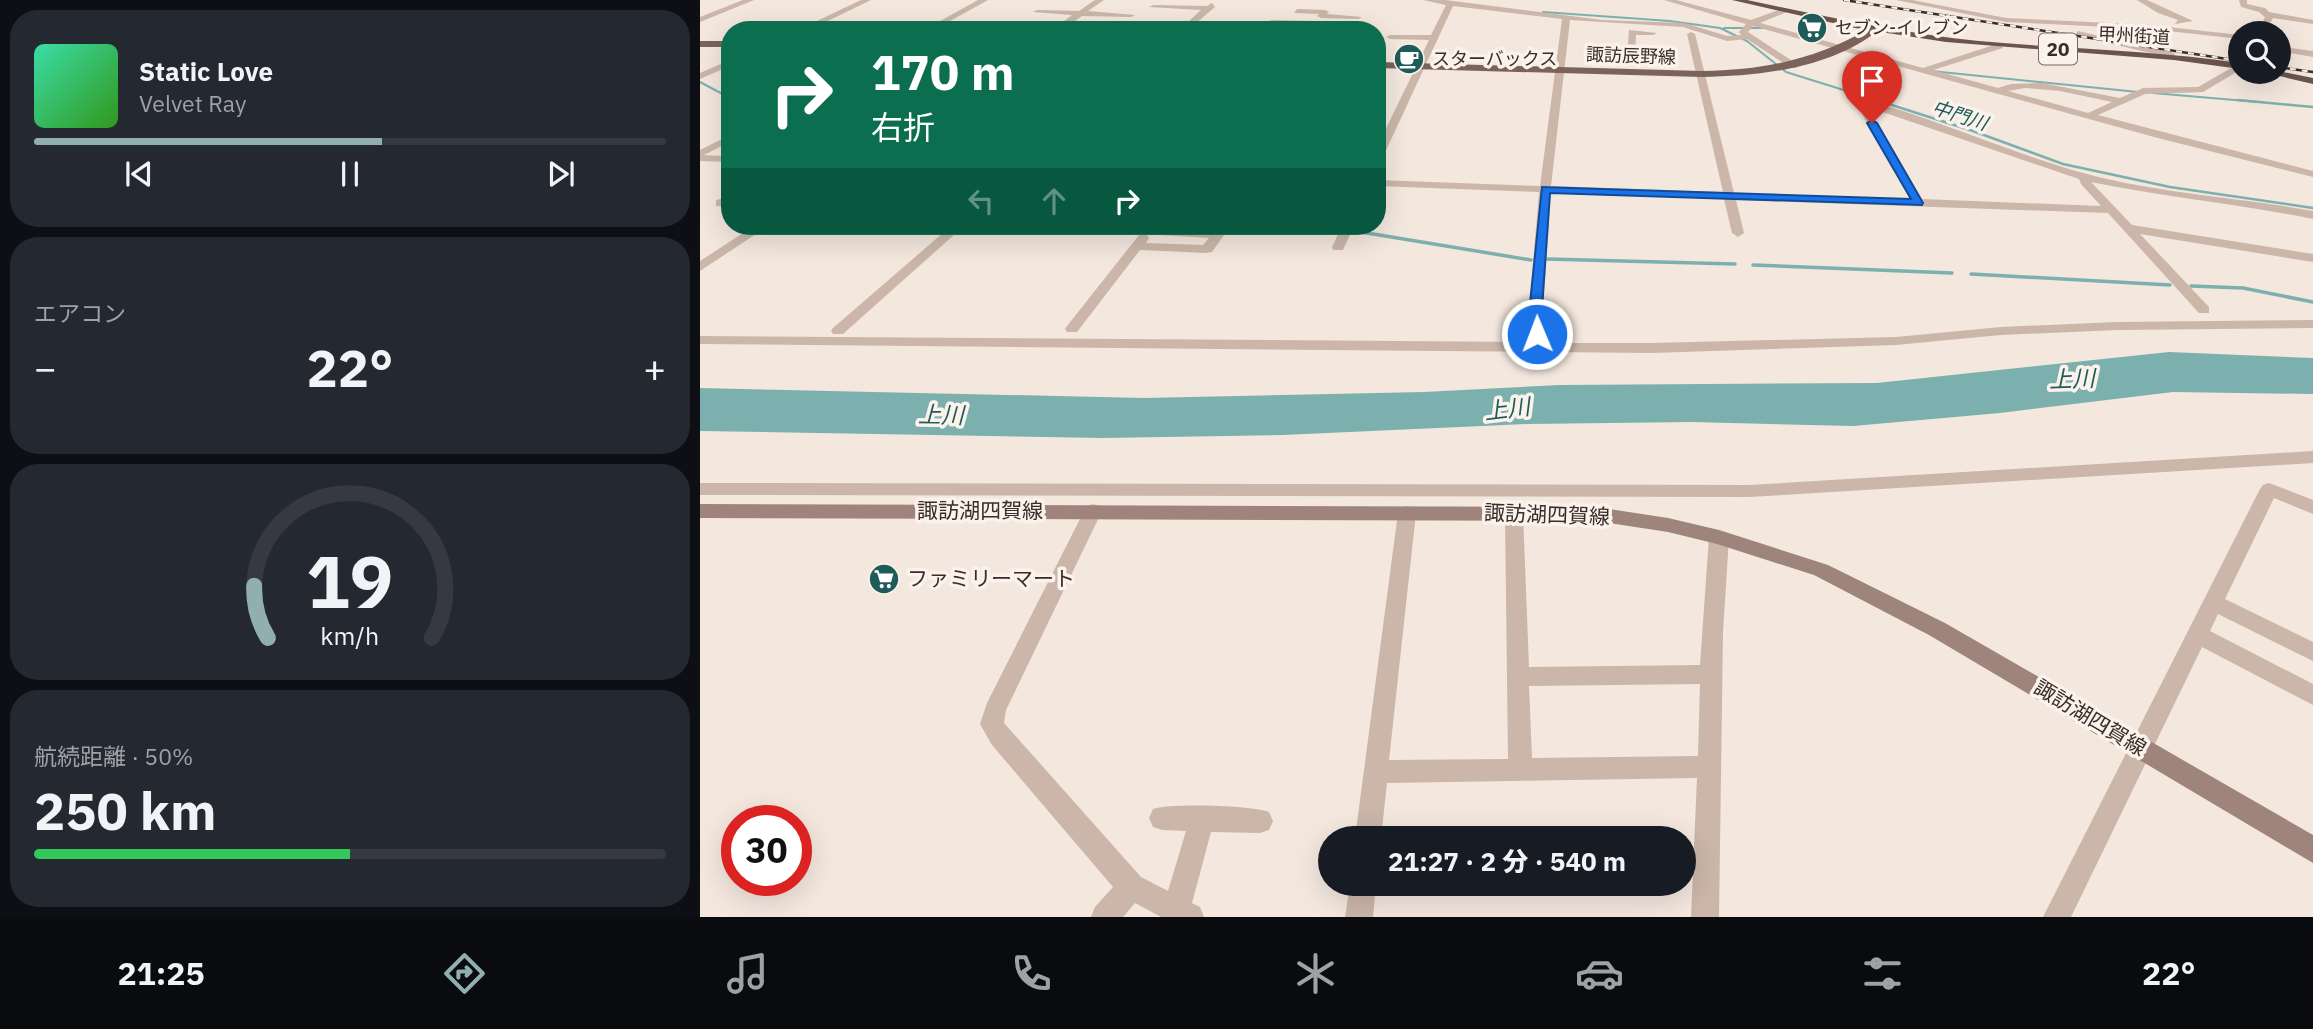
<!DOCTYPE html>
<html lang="ja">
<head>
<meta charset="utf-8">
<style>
  body { margin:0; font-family:"IBM Plex Sans","Noto Sans JP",sans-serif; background:#242831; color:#f1f3f6; height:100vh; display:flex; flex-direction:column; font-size:26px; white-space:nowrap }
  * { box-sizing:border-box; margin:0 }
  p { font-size:23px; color:#9ea1a6 }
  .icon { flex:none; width:38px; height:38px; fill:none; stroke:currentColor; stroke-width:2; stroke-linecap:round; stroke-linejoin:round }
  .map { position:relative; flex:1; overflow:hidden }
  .details { display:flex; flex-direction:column; gap:10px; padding:10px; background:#0d0f14; width:700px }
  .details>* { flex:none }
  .guide { position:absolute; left:21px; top:21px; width:665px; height:214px; border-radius:28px; box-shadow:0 7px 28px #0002; background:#0b6e4f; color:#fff; overflow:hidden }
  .fabs { position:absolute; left:1528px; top:21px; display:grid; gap:14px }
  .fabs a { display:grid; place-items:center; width:63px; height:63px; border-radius:50%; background:#171b24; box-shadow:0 7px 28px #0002; font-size:35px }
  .speed { position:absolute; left:21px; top:805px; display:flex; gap:14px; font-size:35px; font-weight:700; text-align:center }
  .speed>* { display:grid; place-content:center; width:91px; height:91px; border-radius:50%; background:#171b24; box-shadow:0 7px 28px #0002; line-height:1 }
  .speed .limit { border:10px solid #d22; background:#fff; color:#111 }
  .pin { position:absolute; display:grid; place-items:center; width:60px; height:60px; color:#fff; margin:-72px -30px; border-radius:50% 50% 50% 0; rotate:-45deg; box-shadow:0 0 7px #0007 }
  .pin .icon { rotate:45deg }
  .me { position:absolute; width:77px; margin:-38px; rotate:359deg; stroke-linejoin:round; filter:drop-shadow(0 0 5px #0008) }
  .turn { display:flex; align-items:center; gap:24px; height:147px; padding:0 35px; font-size:32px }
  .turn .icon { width:91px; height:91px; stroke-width:2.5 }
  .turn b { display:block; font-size:49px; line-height:60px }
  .lanes { display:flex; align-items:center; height:66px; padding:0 35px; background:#0003; justify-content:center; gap:35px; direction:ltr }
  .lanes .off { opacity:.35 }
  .big { font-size:52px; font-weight:800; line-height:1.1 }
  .details .tile { flex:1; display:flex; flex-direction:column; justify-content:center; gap:10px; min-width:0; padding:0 24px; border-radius:28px; background:#242831 }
  .details .dial { align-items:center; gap:0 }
  .dial svg { height:182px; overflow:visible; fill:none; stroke:#363941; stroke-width:7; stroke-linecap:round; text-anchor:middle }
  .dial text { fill:#f1f3f6; stroke:none }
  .song { display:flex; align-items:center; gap:21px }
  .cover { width:84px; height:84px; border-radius:10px; background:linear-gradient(135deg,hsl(160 70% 55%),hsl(110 70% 35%)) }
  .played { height:7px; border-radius:4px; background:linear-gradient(90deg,#92afaf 55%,#363941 55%) }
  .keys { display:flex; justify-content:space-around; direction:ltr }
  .heat { display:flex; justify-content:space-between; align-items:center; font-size:38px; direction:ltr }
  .charge { height:10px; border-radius:5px; background:linear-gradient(90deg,#34c759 50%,#363941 0) }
  .trip { position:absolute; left:618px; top:826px; width:378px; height:70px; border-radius:35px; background:#171b24; box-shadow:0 7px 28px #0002; font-weight:800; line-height:70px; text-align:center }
  .menu { display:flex; height:112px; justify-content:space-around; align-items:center; background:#090b0e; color:#9ea1a6 }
  .menu .icon { width:49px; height:49px }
  .menu .current { color:#92afaf }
  .menu b { font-size:32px; color:#f1f3f6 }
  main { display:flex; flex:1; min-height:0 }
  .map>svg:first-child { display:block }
  .water { fill:#7cb0ae }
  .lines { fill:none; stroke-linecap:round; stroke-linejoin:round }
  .stream-far2 { stroke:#7cb0ae; stroke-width:2 }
  .stream-far1 { stroke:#7cb0ae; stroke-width:2.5 }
  .stream { stroke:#7cb0ae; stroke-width:3.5 }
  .minor { fill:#cbb6a9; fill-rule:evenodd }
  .tertiary { fill:#cbb6a9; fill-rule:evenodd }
  .secondary { fill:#9f847b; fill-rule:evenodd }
  .primary { fill:#7b625a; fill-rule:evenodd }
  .trunk { fill:#6a544d; fill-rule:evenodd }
  .rail-casing { stroke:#392d29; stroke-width:2.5 }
  .rail { stroke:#faf2eb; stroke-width:2; stroke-dasharray:6; stroke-linecap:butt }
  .route { fill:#1a73e8; stroke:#114b97; stroke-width:2 }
  .labels { text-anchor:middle; stroke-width:7; stroke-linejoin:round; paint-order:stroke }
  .far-poi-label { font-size:18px; fill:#392d29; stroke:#faf2eb; text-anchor:start }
  .far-street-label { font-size:18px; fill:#392d29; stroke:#faf2eb }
  .shield { fill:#faf2eb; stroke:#736863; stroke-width:2 }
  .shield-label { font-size:19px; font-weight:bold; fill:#392d29 }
  .far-water-label { font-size:19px; font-style:italic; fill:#1e5b59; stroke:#faf2eb }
  .street-label { font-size:21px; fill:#392d29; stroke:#faf2eb }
  .poi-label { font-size:21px; fill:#392d29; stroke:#faf2eb; text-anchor:start }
  .water-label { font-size:23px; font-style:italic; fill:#1e5b59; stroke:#faf2eb }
</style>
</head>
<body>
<main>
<section class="details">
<div class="tile">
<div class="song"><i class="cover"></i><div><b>Static Love</b><p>Velvet Ray</p></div></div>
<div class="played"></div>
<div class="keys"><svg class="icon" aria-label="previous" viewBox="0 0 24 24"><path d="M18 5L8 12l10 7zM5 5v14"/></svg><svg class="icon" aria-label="pause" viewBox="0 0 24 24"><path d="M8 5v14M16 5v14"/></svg><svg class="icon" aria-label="next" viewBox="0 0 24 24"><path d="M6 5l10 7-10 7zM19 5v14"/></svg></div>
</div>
<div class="tile"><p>エアコン</p>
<div class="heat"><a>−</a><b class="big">22°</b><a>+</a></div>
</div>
<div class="tile dial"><svg viewBox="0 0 100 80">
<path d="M14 69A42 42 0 1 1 86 69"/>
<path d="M14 69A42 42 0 0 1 8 46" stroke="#92afaf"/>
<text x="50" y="56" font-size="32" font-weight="700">19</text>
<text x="50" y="72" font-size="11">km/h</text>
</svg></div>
<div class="tile"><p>航続距離 · 50%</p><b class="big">250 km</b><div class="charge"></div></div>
</section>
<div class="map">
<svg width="1613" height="917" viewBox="0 0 1613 917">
  <rect width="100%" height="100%" fill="#f3e7de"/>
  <path class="water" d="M1469 352 1613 358V394L1473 392 1300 413 1153 426 991 422 828 424 583 435 402 438 0 431V388L444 398 724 392 860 385 1177 383Z"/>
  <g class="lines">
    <path class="stream-far2" d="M843 12 970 21 1020 28 1047 41 1086 72 1182 102
      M1024 28H1065
      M1231 71 1438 92
      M0 82 30 98
      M1453 93 1558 102"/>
    <path class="stream-far1" d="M1176 100 1273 131 1363 164 1470 187 1613 208
      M1538 100 1613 107
      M606 226 638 229
      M653 231 671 234"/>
    <path class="stream" d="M661 232 831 260
      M847 259 1035 264
      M1053 265 1252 273
      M1271 274 1470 285
      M1491 286 1543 288 1613 302"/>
    <path class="minor" d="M43 0H54L0 22V17Z
      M161 0H171L109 30H98Z
      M395 0H404L388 11 435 15 431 17 382 16 362 30H352L372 15 333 12 337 10 379 11Z
      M723 0H745L902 20 984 23 1027 36 1041 35 1039 32 1046 24 964 0H976L1051 20 1084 8 1087 12 1060 23 1223 68 1300 43 1303 48 1233 70 1298 88 1311 84 1342 83 1420 98 1443 88 1498 87 1540 63V70L1503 92 1445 94 1398 115 1613 171V177L1454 137 1053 26 1048 32 1097 64V68H1091L1047 39 1027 41 983 27 870 20 851 186 1023 192 987 34 991 32 995 34 1034 193 1210 199 1155 101 1160 98C1237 119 1310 153 1387 174 1461 194 1538 197 1613 211V219C1539 204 1465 197 1391 182L1432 225 1613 254V262L1440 234 1509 307V313H1499L1408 213 1036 200 1044 233 1038 237 1032 233 1024 199 851 193 842 323 849 343H952L1196 337 1301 327 1417 322 1613 320V328L1417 330 1301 335 1196 345 952 353 0 344V336L834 342 828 323 839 192 677 186V180L840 186 862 19 753 6 682 159 677 162V147L729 40 690 39 686 37 690 35H731L746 5ZM1325 88 1360 91 1412 102 1388 113 1308 91ZM1168 107 1379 179 1381 184 1401 206 1222 199Z
      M1196 0H1212L1306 18 1450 25 1540 35V39L1450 29 1306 22Z
      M1437 0H1447L1493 21 1475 24 1478 20 1458 13Z
      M1539 0H1547V4L1565 8 1569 12 1613 20V24L1573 18 1569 25 1585 35 1578 41V33H1572L1561 26 1565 17 1559 12 1541 7Z
      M512 3 515 7 488 30H479L501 10 449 7 453 5 507 6Z
      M597 9 625 10 629 12 627 14 662 17 658 19 621 18 617 16 619 14 594 13Z
      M571 20 615 21 619 23 615 25 568 24Z
      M929 30 957 33 953 35H936L935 56 931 59 927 56Z
      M1378 31 1474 53 1475 55 1471 58 1375 35Z
      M1578 46 1613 51V57L1578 51Z
      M30 60V66L0 79V73Z
      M0 155 30 156V162L0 161Z
      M20 199H30V207L16 206V200Z
      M54 226H68L0 271V261Z
      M251 226H264L143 334H133L131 331 133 328Z
      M642 226H654L643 250H633L632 247Z
      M449 227 518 231 524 235 512 252 507 253 440 250 377 332H367L365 329 367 326 439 235H447L449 238 446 243 503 245 509 238 445 234V228Z
      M1613 451V463L1049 497 0 495V483L1049 485Z
      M1569 483 1613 500V514L1574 498 1525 599 1613 642V661L1518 614 1510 631 1613 684V705L1502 647 1371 917H1343L1560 489 1563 485Z
      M393 504 400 506 402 511 306 710 304 723 441 877 468 891 486 831 462 830 453 827 449 818 453 809C469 803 552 805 569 812L573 821 569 830 560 833 511 832 492 903 500 907 504 917H461L435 903 423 917H391L395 907 413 887 292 745 280 724 287 703 384 511 386 506Z
      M707 506 714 508 716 513 689 760 808 759 805 513 807 508H821L823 513 829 667 1000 665 1009 537 1012 532H1026L1029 537 1023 632 1019 917H991L997 778 687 783 681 838H655L698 513 700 508ZM1000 684 998 756 832 758 829 686Z
      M650 884H676L673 917H645Z"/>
    <path class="tertiary" d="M278 0H288L234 30H224Z
      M30 135V142L0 157V150Z"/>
    <path class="secondary" d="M0 504 896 507 968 518 1019 530 1128 565 1245 623 1613 835V863L1229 635 1114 575 1017 544 968 532 896 521 0 518Z"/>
    <path class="primary" d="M1173 27 1180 29C1132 68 1062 76 1002 77L677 68V62L1002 71C1068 70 1115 59 1173 27Z
      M0 41H30V47H0Z"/>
    <path class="trunk" d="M1032 0H1047C1124 16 1201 33 1279 41 1366 49 1453 50 1540 63V69L1474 60 1246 42 1155 28Z
      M1578 71 1613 78V84L1562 72Z"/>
    <g class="rail-casing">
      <path id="rail" d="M1144 0 1540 61
        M1578 67 1613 72"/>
    </g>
    <use href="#rail" class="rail"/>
  </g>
  <path class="route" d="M1172 120 1177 123 1223 203 1222 205 850 193 841 323 844 334 837 338 831 334 828 323 842 187 1211 199 1167 123Z"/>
  <defs>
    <g id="supermarket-disc" transform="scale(1.575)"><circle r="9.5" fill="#1e5b59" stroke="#faf2eb"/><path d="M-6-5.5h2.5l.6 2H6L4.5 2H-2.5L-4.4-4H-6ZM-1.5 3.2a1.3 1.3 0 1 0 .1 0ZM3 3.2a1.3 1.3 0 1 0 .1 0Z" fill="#fff"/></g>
    <g id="cafe-disc" transform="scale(1.575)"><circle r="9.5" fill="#1e5b59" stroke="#faf2eb"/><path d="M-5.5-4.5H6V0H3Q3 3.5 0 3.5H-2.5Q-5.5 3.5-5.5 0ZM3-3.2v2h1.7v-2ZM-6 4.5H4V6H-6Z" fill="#fff"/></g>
  </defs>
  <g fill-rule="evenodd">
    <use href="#supermarket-disc" x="1112" y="28"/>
    <use href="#cafe-disc" x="709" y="59"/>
    <use href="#supermarket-disc" x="184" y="579"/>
  </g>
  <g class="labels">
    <g class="far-poi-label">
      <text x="1135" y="34">セブン-イレブン</text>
      <text x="732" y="65">スターバックス</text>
    </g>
    <g class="far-street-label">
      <text transform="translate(1434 36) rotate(3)" y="6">甲州街道</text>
      <text transform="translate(931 56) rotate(2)" y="6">諏訪辰野線</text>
    </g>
    <rect class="shield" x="1339" y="33.5" width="38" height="31" rx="5"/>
    <g class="shield-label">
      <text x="1358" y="56">20</text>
    </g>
    <g class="far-water-label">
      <text transform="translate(1260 115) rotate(18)" y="7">中門川</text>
    </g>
    <g class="street-label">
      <text x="280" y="518">諏訪湖四賀線</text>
      <text transform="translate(847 515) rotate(2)" y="7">諏訪湖四賀線</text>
      <text transform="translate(1390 718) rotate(31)" y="7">諏訪湖四賀線</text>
    </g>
    <g class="poi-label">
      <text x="207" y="586">ファミリーマート</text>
    </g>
    <g class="water-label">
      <text transform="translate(1372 379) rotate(-2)" y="8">上川</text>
      <text transform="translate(807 409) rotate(-7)" y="8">上川</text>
      <text transform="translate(241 415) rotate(1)" y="8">上川</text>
    </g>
  </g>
</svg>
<div class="fabs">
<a><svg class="icon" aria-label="search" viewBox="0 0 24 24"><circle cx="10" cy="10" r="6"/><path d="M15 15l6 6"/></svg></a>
</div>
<div class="speed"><div class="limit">30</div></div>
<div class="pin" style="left:1172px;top:123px;background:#d93025"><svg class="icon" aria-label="arrive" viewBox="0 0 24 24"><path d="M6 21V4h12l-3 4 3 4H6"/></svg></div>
<svg class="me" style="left:837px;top:334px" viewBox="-20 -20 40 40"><circle r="17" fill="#1a73e8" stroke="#fff" stroke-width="3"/><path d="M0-11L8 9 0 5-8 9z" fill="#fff"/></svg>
<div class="trip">21:27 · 2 分 · 540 m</div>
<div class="guide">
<div class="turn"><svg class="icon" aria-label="right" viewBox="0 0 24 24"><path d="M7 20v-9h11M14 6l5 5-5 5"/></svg><div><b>170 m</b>右折</div></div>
<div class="lanes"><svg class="icon off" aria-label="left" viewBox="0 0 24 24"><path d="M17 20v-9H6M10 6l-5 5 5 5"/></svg><svg class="icon off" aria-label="ahead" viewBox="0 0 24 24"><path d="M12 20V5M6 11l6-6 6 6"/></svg><svg class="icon" aria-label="right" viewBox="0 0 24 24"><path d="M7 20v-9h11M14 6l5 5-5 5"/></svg></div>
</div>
</div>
</main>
<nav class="menu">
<b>21:25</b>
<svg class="icon current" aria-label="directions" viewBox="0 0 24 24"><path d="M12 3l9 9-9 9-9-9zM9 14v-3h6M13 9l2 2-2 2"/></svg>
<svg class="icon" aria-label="music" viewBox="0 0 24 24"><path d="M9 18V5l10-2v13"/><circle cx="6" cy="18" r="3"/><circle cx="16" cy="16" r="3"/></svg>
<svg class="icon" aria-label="phone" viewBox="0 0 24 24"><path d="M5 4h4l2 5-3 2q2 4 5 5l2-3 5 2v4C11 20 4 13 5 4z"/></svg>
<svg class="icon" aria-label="climate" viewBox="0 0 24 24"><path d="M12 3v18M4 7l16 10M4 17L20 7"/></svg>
<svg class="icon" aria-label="car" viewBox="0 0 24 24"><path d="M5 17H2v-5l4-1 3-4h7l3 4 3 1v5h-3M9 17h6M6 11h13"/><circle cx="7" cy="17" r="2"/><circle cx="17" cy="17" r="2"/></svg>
<svg class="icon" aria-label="filters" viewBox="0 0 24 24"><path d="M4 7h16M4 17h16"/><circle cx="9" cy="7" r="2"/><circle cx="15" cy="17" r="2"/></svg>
<b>22°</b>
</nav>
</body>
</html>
